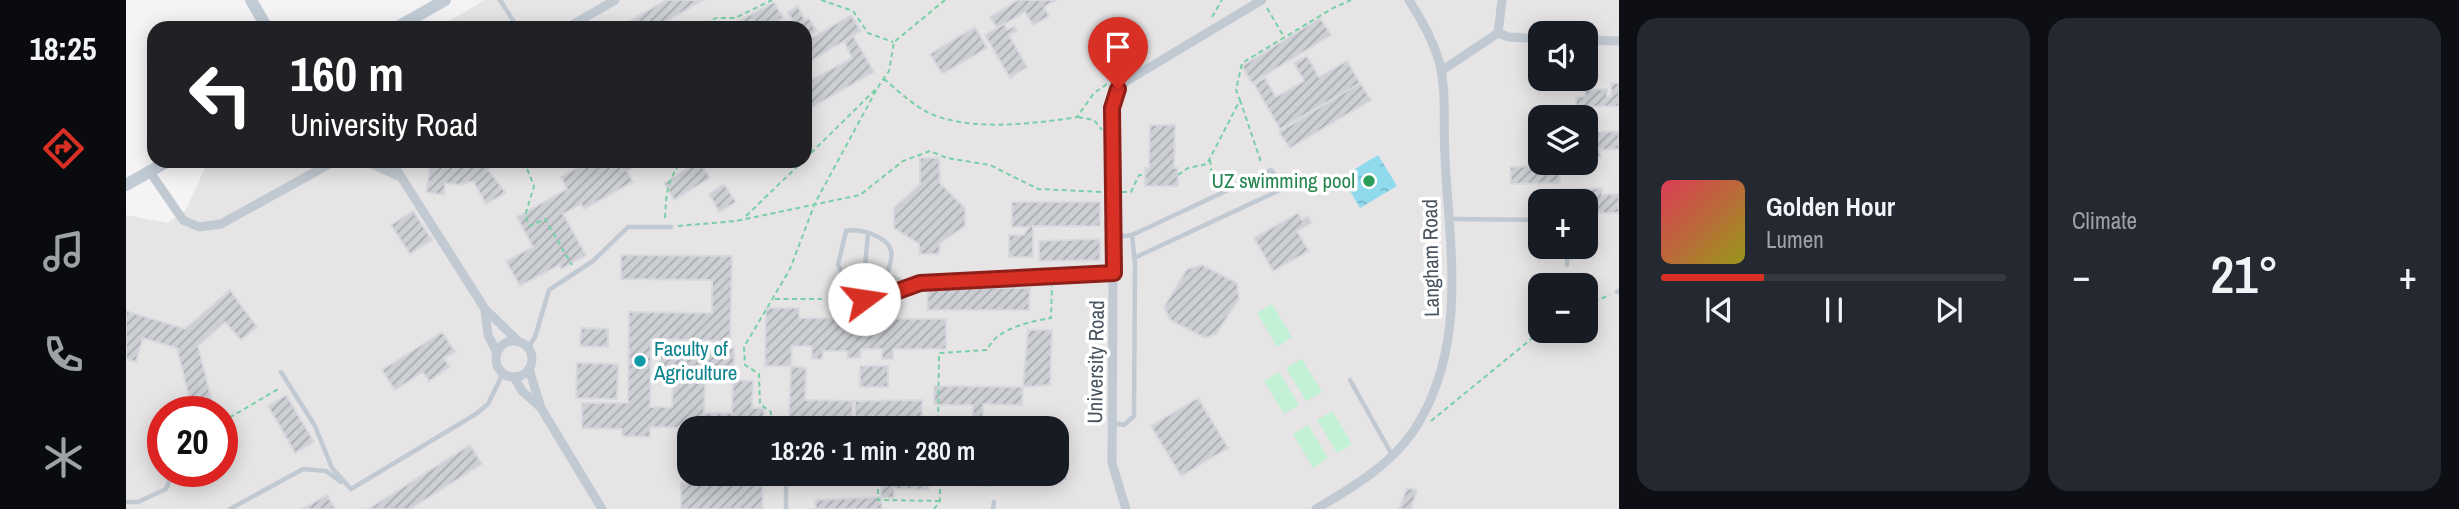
<!DOCTYPE html>
<html lang="en">
<head>
<meta charset="utf-8">
<style>
  body { margin:0; font-family:"Archivo Narrow",sans-serif; background:#242831; color:#f1f3f6; height:100vh; display:flex; flex-direction:column; font-size:26px; white-space:nowrap }
  * { box-sizing:border-box; margin:0 }
  p { font-size:23px; color:#9ea1a6 }
  .icon { flex:none; width:38px; height:38px; fill:none; stroke:currentColor; stroke-width:2; stroke-linecap:round; stroke-linejoin:round }
  .map { position:relative; flex:1; overflow:hidden }
  .drawer { display:flex; flex-direction:column; gap:18px; padding:18px; background:#0d0f14; width:840px }
  .drawer>* { flex:none }
  .top-card { position:absolute; left:21px; top:21px; width:665px; height:147px; border-radius:21px; box-shadow:0 4px 18px #0003; background:#202124; color:#fff; overflow:hidden }
  .fabs { position:absolute; left:1402px; top:21px; display:grid; gap:14px }
  .fabs a { display:grid; place-items:center; width:70px; height:70px; border-radius:14px; background:#171b24; box-shadow:0 4px 18px #0003; font-size:35px }
  .speed { position:absolute; left:21px; top:396px; display:flex; gap:14px; font-size:35px; font-weight:700; text-align:center }
  .speed>* { display:grid; place-content:center; width:91px; height:91px; border-radius:50%; background:#171b24; box-shadow:0 4px 18px #0003; line-height:1 }
  .speed .limit { border:10px solid #d22; background:#fff; color:#111 }
  .pin { position:absolute; display:grid; place-items:center; width:60px; height:60px; color:#fff; margin:-72px -30px; border-radius:50% 50% 50% 0; rotate:-45deg; box-shadow:0 0 7px #0007 }
  .pin .icon { rotate:45deg }
  .me { position:absolute; width:77px; margin:-38px; rotate:76deg; stroke-linejoin:round; filter:drop-shadow(0 0 5px #0008) }
  .turn { display:flex; align-items:center; gap:24px; height:147px; padding:0 28px; font-size:32px }
  .turn .icon { width:91px; height:91px; stroke-width:2.5 }
  .turn b { display:block; font-size:49px; line-height:60px }
  .big { font-size:52px; font-weight:600; line-height:1.1 }
  .drawer .card { flex:1; display:flex; flex-direction:column; justify-content:center; gap:10px; min-width:0; padding:0 24px; border-radius:21px; background:#242831 }
  .song { display:flex; align-items:center; gap:21px }
  .cover { width:84px; height:84px; border-radius:10px; background:linear-gradient(135deg,hsl(350 70% 55%),hsl(60 70% 35%)) }
  .played { height:7px; border-radius:4px; background:linear-gradient(90deg,#d93025 30%,#363941 30%) }
  .keys { display:flex; justify-content:space-around; direction:ltr }
  .heat { display:flex; justify-content:space-between; align-items:center; font-size:38px; direction:ltr }
  .drawer .tiles { flex:1; display:grid; gap:18px; grid-template-columns:repeat(2,1fr) }
  .trip { position:absolute; left:551px; top:416px; width:392px; height:70px; border-radius:21px; background:#171b24; box-shadow:0 4px 18px #0003; font-weight:600; line-height:70px; text-align:center }
  main { display:flex; flex:1; min-height:0 }
  .dock { display:flex; flex-direction:column; width:126px; justify-content:space-around; align-items:center; background:#090b0e; color:#9ea1a6 }
  .dock .icon { width:49px; height:49px }
  .dock .selected { color:#d93025 }
  .dock b { font-size:32px; color:#f1f3f6 }
  .map>svg:first-child { display:block }
  .education { fill:#e6e4e5; fill-rule:evenodd }
  .grass { fill:#c3f1d5 }
  .water { fill:url(#water-ripples) }
  .building { fill:url(#building-hatch); stroke:#d7d9de; stroke-width:2 }
  .lines { fill:none; stroke-linecap:round; stroke-linejoin:round }
  .path { stroke:#7ad0a6; stroke-width:2; stroke-dasharray:5 3.5; stroke-linecap:butt }
  .lane { stroke:#c1cad2; stroke-width:4.5 }
  .street { stroke:#c1cad2; stroke-width:9 }
  .secondary { stroke:#c1cbd6; stroke-width:12 }
  .route-casing { stroke:#8d1f18; stroke-width:18 }
  .route { stroke:#d93025; stroke-width:12 }
  .leisure-dot { fill:#2e9e5b; stroke:#fff; stroke-width:2.5 }
  .culture-dot { fill:#0f9aa8; stroke:#fff; stroke-width:2.5 }
  .labels { text-anchor:middle; stroke-width:7; stroke-linejoin:round; paint-order:stroke }
  .leisure-label { font-size:21px; fill:#27864d; stroke:#fff; text-anchor:end }
  .street-label { font-size:21px; fill:#4a5661; stroke:#fff }
  .culture-label { font-size:21px; fill:#0d838f; stroke:#fff; text-anchor:start }
</style>
</head>
<body>
<main>
<nav class="dock">
<b>18:25</b>
<svg class="icon selected" aria-label="directions" viewBox="0 0 24 24"><path d="M12 3l9 9-9 9-9-9zM9 14v-3h6M13 9l2 2-2 2"/></svg>
<svg class="icon" aria-label="music" viewBox="0 0 24 24"><path d="M9 18V5l10-2v13"/><circle cx="6" cy="18" r="3"/><circle cx="16" cy="16" r="3"/></svg>
<svg class="icon" aria-label="phone" viewBox="0 0 24 24"><path d="M5 4h4l2 5-3 2q2 4 5 5l2-3 5 2v4C11 20 4 13 5 4z"/></svg>
<svg class="icon" aria-label="climate" viewBox="0 0 24 24"><path d="M12 3v18M4 7l16 10M4 17L20 7"/></svg>
</nav>
<div class="map">
<svg width="1493" height="509" viewBox="0 0 1493 509">
  <defs>
    <pattern id="water-ripples" width="26" height="14" patternUnits="userSpaceOnUse" patternTransform="scale(1.75)"><rect width="26" height="14" fill="#90daee"/><path d="M2 4q2-2 4 0t4 0M15 11q2-2 4 0t4 0" fill="none" stroke="#78b4c4"/></pattern>
    <pattern id="building-hatch" width="6" height="6" patternUnits="userSpaceOnUse" patternTransform="scale(1.75)"><rect width="6" height="6" fill="#cdcfd5"/><path d="M-1 1l2-2M0 6l6-6M5 7l2-2" fill="none" stroke="#a8abb0"/></pattern>
  </defs>
  <rect width="100%" height="100%" fill="#f5f3f3"/>
  <path class="education" d="M359 0H1493V509H0V215L41 223 60 210 82 161H679V28H311ZM1414 33H1460V79H1414ZM1414 117H1460V163H1414ZM1414 201H1460V247H1414ZM1414 285H1460V331H1414ZM37 411H96V471H37ZM564 429H931V474H564Z"/>
  <path class="grass" d="M1146 304 1166 337 1151 347 1131 313Z
    M1176 359 1196 392 1180 401 1160 368Z
    M1153 372 1173 405 1158 414 1138 381Z
    M1206 411 1226 444 1211 453 1191 420Z
    M1182 425 1202 458 1187 468 1167 434Z"/>
  <path class="water" d="M1252 155 1271 186 1234 208 1216 177Z"/>
  <path class="building" d="M540 0H577L529 28H492Z
    M892 0H930L918 7 923 16 907 25 899 12 871 28 864 17Z
    M648 2 657 18 638 28H600Z
    M672 6 679 21 683 18 690 31 679 37V28H671L662 12Z
    M725 15 735 31 679 64V42Z
    M1194 18 1205 35 1126 83 1116 66Z
    M878 24 881 30 888 26 891 31 883 35 901 67 884 78 859 35Z
    M849 27 861 48 816 74 804 54Z
    M727 36 748 72 679 111V83L726 58 718 41Z
    M1181 56 1193 77 1221 61 1234 83 1154 129 1128 84 1139 78 1150 97 1178 81 1168 63Z
    M1234 83 1245 100 1164 148 1153 132Z
    M1485 83H1493V106L1450 107V97L1459 96V90L1481 89V96H1485Z
    M1024 125H1049L1048 168H1052V186H1019V168H1023Z
    M1493 131V149L1474 150 1475 157 1460 158 1462 133Z
    M794 158H813L814 183 839 208V226L814 243 813 254H793V244L768 228V208L794 184Z
    M305 161 340 164 371 161 362 170 380 193 360 204 347 181 334 185 319 183 318 195 300 192Z
    M464 161H519L501 171 507 182 458 209 455 204 437 214 460 255 435 269 433 265 394 286 380 261 407 247 391 217 441 189 435 177Z
    M573 161 584 178 548 200 538 183Z
    M1433 165 1434 183 1385 184 1384 167Z
    M598 184 610 202 593 212 583 194Z
    M1476 188V195L1493 194V213H1461L1460 201H1422V190Z
    M886 202H974V226H907V257H883V235H898L903 227H886Z
    M287 211 306 240 284 254 265 225Z
    M1172 213 1176 220 1182 216 1185 223 1171 231 1183 251 1147 271 1128 238Z
    M974 239V260L913 261V241Z
    M495 255 606 256 604 341 525 339 524 407H546L547 383H579L578 413H606L607 380 627 381 626 408H638V429L524 427V437L496 436V429L456 428V403H502L503 312 586 313V280L495 279Z
    M1076 265 1111 283 1113 299 1090 334 1079 338 1044 320 1038 307 1061 269Z
    M802 288H904L903 310H801Z
    M104 290 131 327 115 340 99 322 72 346 87 405 66 410 51 348 17 338 10 362 0 359V311L59 329Z
    M640 308H673V318L820 319V349H767V359H756V349H735L734 358H721V351H697L696 359H686V346H666L665 366H639Z
    M455 328 482 329V347L454 346Z
    M902 330H926L924 385 897 387Z
    M316 332 329 352 318 358 324 367 303 381 297 372 269 390 256 370Z
    M608 348V367L534 368V349Z
    M451 363 492 364 491 399 450 398Z
    M665 366 680 368 679 400 727 401 726 419 722 421V429H704V420L663 419Z
    M734 366H762V387H734Z
    M808 386 897 387 896 405 857 404V418H868L867 429H846L847 405H808Z
    M160 395 188 442 169 453 142 406Z
    M1072 398 1102 448 1055 476 1025 426Z
    M796 400V417L729 418V401Z
    M755 418H769L768 429H755Z
    M344 445 356 464 284 509H242Z
    M931 445H939L940 479H921V474H931Z
    M755 474H803V490L768 489V498L755 497Z
    M845 474H866V486L844 485Z
    M636 481 637 509H555V483Z
    M1281 488 1291 490 1285 509H1273Z
    M201 495 209 509H176Z
    M755 497 756 509H682H690L689 500Z"/>
  <g class="lines">
    <path class="path" d="M695 0 727 11 742 33 767 42
      M1141 8 1158 37
      M1086 17 1096 0
      M572 28 590 18H609L646 0
      M758 79C771 90 786 104 801 112 841 132 908 124 951 117L968 93 987 80
      M1114 100 1135 162
      M952 117 968 120 976 130
      M679 159 752 87 763 71 768 42 819 0
      M1084 160 1087 184
      M398 161 408 186 399 216 404 226 419 219 446 265
      M1052 175 1062 168 1081 164 1114 100 1110 90 1116 63 1207 8 1225 0
      M996 192H1005L1013 175H1019
      M620 216 677 161
      M539 218C540 196 541 179 556 161
      M552 226 610 221 734 195 777 161 804 151 821 158 864 165 912 189 977 192
      M649 299H696
      M1460 305 1484 295
      M1305 421 1415 331
      M96 422 154 388
      M660 429 645 425V412L634 404 633 374 619 365 618 347 664 269 689 203 752 87
      M812 429 813 353 861 350C871 328 903 322 925 318L926 286
      M727 479 752 480V500L814 501
      M808 509 814 501V474"/>
    <path class="lane" d="M374 0 392 28
      M1324 219 1414 220
      M1006 235 1145 170 1155 181 1156 189 1008 258
      M1441 247V265
      M761 274C763 267 767 258 765 251 762 236 733 228 720 231L712 265 716 273C740 282 761 268 783 286
      M738 276 742 234
      M1491 292 1493 291
      M704 299 761 295 794 283 988 273
      M402 348 409 337 423 290 467 261 502 227H545
      M155 372 189 426 206 468 225 489
      M1224 380 1266 455
      M987 423 998 425 1008 416 1009 264 1006 235 989 237
      M37 458 33 460 37 470
      M660 477 719 478V474
      M225 489 350 414 362 404 377 373
      M0 502H12L40 489 44 480 37 471
      M104 509 177 469 200 471 215 482
      M660 509V475
      M867 509 868 502"/>
    <path class="street" d="M441 28 489 0
      M1372 33 1376 0
      M1460 40 1493 41
      M1315 71 1372 33 1383 37 1414 39
      M239 161 274 177
      M265 161 359 309 393 342
      M24 172 57 220 73 227 95 224 209 161
      M359 309 362 335 371 353
      M370 359a18 18 0 1 1 36 0a18 18 0 1 1-36 0Z
      M403 369 415 408 476 509
      M388 377 396 391 414 407
      M1000 509 986 463 988 96 999 82 1136 0
      M1190 509C1231 485 1273 460 1296 417 1341 335 1323 244 1319 157 1317 126 1321 91 1313 61 1306 38 1296 20 1283 0"/>
    <path class="secondary" d="M125 0 141 28
      M270 28 319 0
      M0 185 42 161"/>
  </g>
  <g class="lines">
    <g class="route-casing">
      <path id="route" d="M738 299 761 295 794 283 988 273 986 108 992 89"/>
    </g>
    <use href="#route" class="route"/>
  </g>
  <circle class="leisure-dot" cx="1243" cy="181" r="7"/>
  <circle class="culture-dot" cx="514" cy="361" r="7"/>
  <g class="labels">
    <g class="leisure-label">
      <text x="1229" y="188">UZ swimming pool</text>
    </g>
    <g class="street-label">
      <text transform="translate(1305 258) rotate(-91)" y="7">Langham Road</text>
      <text transform="translate(970 362) rotate(-89)" y="7">University Road</text>
    </g>
    <g class="culture-label">
      <text x="528" y="356">Faculty of<tspan x="528" dy="24">Agriculture</tspan></text>
    </g>
  </g>
</svg>
<div class="fabs">
<a><svg class="icon" aria-label="sound" viewBox="0 0 24 24"><path d="M4 9h4l5-4v14l-5-4H4zM17 9q2 3 0 6"/></svg></a>
<a><svg class="icon" aria-label="layers" viewBox="0 0 24 24"><path d="M12 4l9 5-9 5-9-5zM3 14l9 5 9-5"/></svg></a>
<a>+</a>
<a>−</a>
</div>
<div class="speed"><div class="limit">20</div></div>
<div class="pin" style="left:992px;top:89px;background:#d93025"><svg class="icon" aria-label="arrive" viewBox="0 0 24 24"><path d="M6 21V4h12l-3 4 3 4H6"/></svg></div>
<svg class="me" style="left:738px;top:299px" viewBox="-20 -20 40 40"><circle r="19" fill="#fff"/><path d="M0-13L10 11 0 6-10 11z" fill="#d93025"/></svg>
<div class="trip">18:26 · 1 min · 280 m</div>
<div class="top-card">
<div class="turn"><svg class="icon" aria-label="left" viewBox="0 0 24 24"><path d="M17 20v-9H6M10 6l-5 5 5 5"/></svg><div><b>160 m</b>University Road</div></div>
</div>
</div>
<section class="drawer">
<div class="tiles">
<div class="card">
<div class="song"><i class="cover"></i><div><b>Golden Hour</b><p>Lumen</p></div></div>
<div class="played"></div>
<div class="keys"><svg class="icon" aria-label="previous" viewBox="0 0 24 24"><path d="M18 5L8 12l10 7zM5 5v14"/></svg><svg class="icon" aria-label="pause" viewBox="0 0 24 24"><path d="M8 5v14M16 5v14"/></svg><svg class="icon" aria-label="next" viewBox="0 0 24 24"><path d="M6 5l10 7-10 7zM19 5v14"/></svg></div>
</div>
<div class="card"><p>Climate</p>
<div class="heat"><a>−</a><b class="big">21°</b><a>+</a></div>
</div>
</div>
</section>
</main>
</body>
</html>
